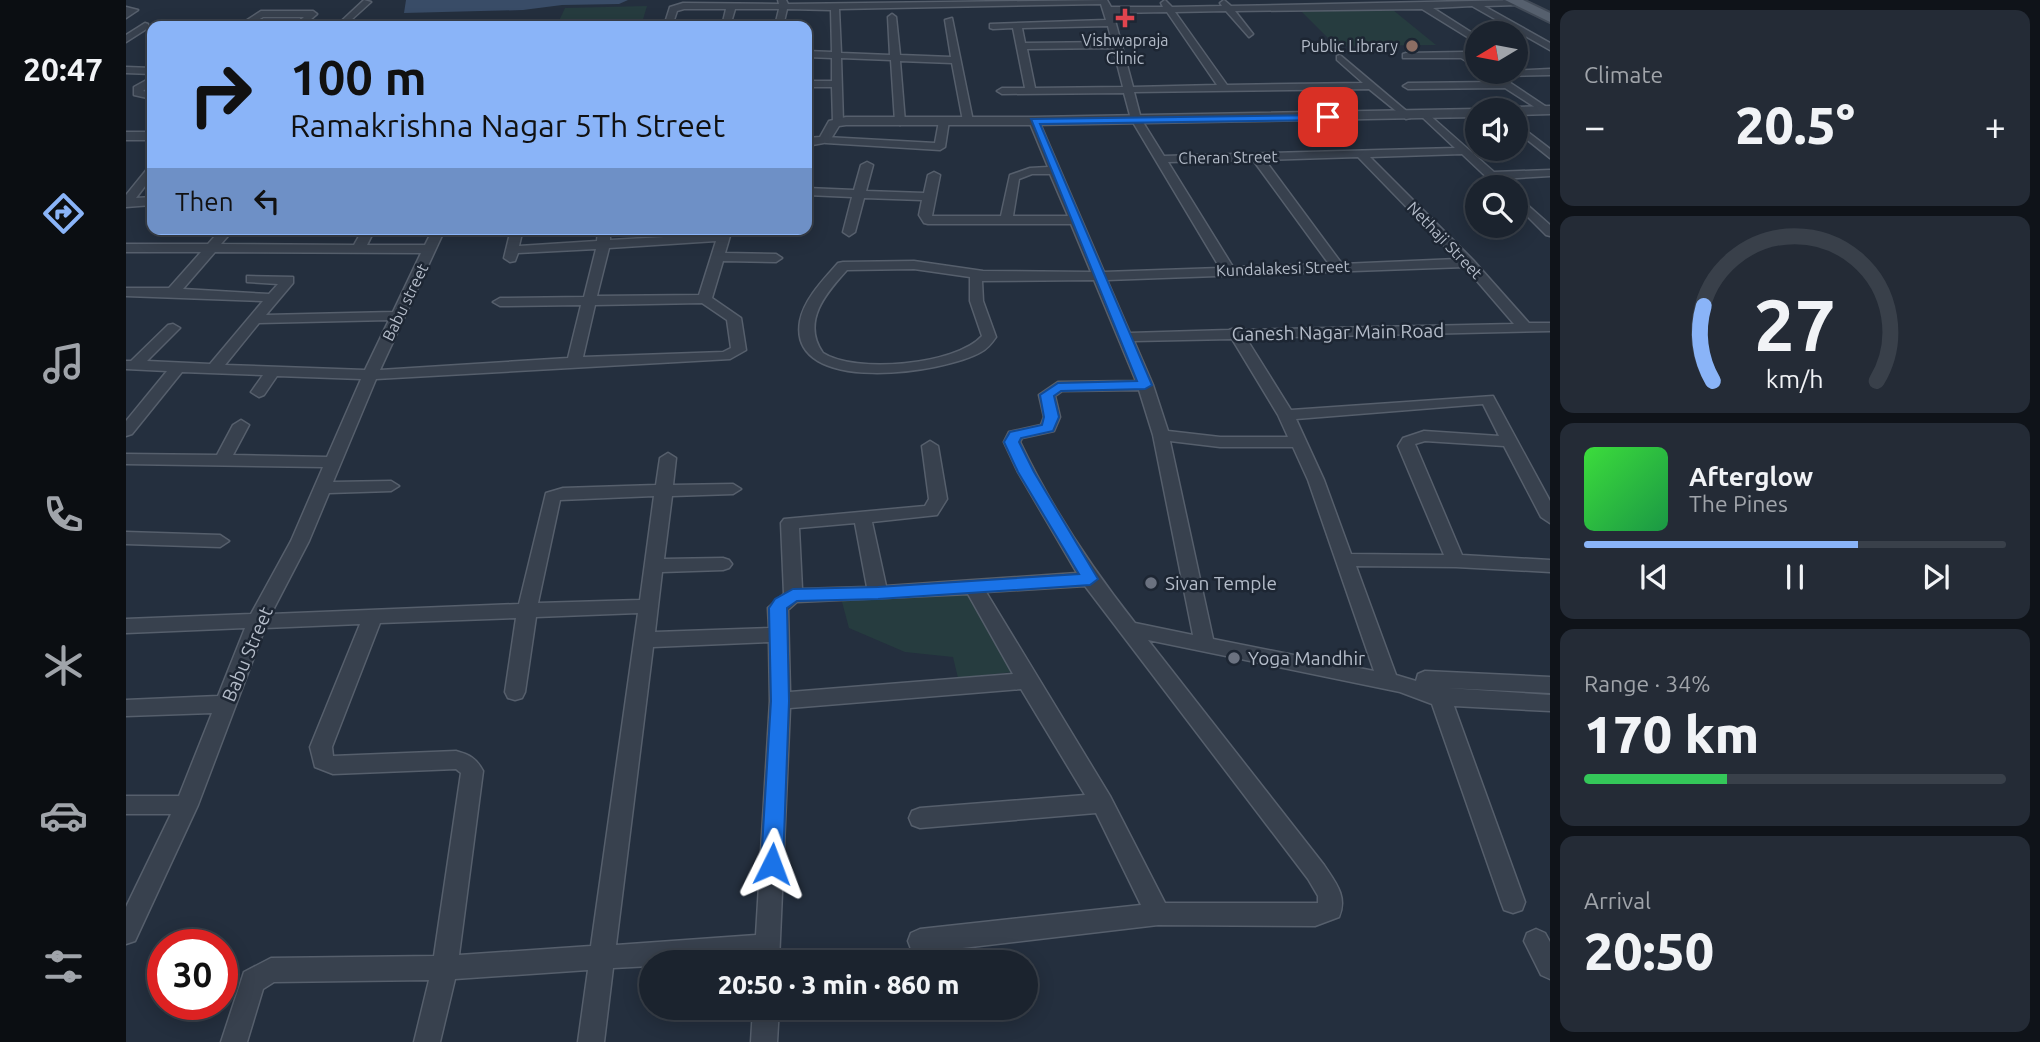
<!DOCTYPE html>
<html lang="en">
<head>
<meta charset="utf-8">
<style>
  body { margin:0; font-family:Ubuntu,sans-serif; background:#242b36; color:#f1f3f6; height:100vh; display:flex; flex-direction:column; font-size:26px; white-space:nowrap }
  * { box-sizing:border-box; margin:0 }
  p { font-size:23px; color:#a0a4aa }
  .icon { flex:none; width:38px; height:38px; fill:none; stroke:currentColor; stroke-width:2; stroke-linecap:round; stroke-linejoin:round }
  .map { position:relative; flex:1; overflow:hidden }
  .side { display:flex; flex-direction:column; gap:10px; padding:10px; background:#0f1319; width:490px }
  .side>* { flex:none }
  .banner { position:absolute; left:21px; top:21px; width:665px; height:214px; border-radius:14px; box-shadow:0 4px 18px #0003,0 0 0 2px #39404a; background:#8ab4f8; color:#111; overflow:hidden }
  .needle { width:46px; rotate:260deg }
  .controls { position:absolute; left:1339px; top:21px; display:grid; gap:14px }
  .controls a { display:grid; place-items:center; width:63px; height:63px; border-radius:50%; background:#1b232e; box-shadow:0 4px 18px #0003,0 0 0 2px #39404a; font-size:35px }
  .speed { position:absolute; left:21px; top:929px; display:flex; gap:14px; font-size:35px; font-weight:700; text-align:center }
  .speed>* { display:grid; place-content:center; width:91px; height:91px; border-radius:50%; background:#1b232e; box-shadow:0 4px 18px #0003,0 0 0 2px #39404a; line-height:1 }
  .speed .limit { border:10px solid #d22; background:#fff; color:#111 }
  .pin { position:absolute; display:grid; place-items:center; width:60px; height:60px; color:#fff; margin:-30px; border-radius:14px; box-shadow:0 4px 10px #0006 }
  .me { position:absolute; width:77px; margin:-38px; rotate:3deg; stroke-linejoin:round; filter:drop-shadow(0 0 5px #0008) }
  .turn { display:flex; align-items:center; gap:24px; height:147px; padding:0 28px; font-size:32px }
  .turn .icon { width:91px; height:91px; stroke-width:2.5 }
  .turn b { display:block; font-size:49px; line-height:60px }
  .then { display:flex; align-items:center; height:66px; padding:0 28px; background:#0003; gap:14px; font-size:26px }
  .big { font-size:52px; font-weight:800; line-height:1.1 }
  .side .widget { flex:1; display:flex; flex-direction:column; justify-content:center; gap:10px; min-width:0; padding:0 24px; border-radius:14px; background:#242b36 }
  .side .dial { align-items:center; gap:0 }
  .dial svg { height:182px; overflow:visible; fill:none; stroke:#39404a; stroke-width:7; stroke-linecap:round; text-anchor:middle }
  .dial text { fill:#f1f3f6; stroke:none }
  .song { display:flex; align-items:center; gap:21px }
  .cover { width:84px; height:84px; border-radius:10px; background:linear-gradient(135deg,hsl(120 70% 55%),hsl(140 70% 35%)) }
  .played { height:7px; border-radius:4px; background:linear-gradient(90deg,#8ab4f8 65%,#39404a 65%) }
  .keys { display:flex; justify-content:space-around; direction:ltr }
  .heat { display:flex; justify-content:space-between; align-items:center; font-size:38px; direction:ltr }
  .charge { height:10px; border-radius:5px; background:linear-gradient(90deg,#34c759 34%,#39404a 0) }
  .trip { position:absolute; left:513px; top:950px; width:399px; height:70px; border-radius:35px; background:#1b232e; box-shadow:0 4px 18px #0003,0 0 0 2px #39404a; font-weight:800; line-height:70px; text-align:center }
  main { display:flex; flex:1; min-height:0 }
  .dock { display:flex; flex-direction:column; width:126px; justify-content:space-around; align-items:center; background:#0b0e12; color:#a0a4aa }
  .dock .icon { width:49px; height:49px }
  .dock .active { color:#8ab4f8 }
  .dock b { font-size:32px; color:#f1f3f6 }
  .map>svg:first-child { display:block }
  .green { fill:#263c3f }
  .water { fill:#394c67 }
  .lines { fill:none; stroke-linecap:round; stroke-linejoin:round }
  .minor-casing { stroke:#565f6c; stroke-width:3 }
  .tertiary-casing { stroke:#565f6c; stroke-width:3 }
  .primary-casing { stroke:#414a57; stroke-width:4 }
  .minor { fill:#38414e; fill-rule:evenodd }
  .tertiary { fill:#38414e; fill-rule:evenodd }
  .primary { fill:#56606e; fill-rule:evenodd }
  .route { fill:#1a73e8; stroke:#114b97; stroke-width:2 }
  .health-dot { fill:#e0444e; stroke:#1d2633; stroke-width:2.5 }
  .education-dot { fill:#8d6e63; stroke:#1d2633; stroke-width:2.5 }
  .worship-dot { fill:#6b7280; stroke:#1d2633; stroke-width:2.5 }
  .labels { text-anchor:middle; stroke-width:5; stroke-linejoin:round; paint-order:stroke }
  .far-poi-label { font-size:16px; fill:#b4bcc9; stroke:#1d2633 }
  .far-street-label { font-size:16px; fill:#b4bcc9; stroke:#1d2633 }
  .street-label { font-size:19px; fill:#b4bcc9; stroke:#1d2633 }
  .poi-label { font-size:19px; fill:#b4bcc9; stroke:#1d2633; text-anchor:start }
</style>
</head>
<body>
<main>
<nav class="dock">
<b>20:47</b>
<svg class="icon active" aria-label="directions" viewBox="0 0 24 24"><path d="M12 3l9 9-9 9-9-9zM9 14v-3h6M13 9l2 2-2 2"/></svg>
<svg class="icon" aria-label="music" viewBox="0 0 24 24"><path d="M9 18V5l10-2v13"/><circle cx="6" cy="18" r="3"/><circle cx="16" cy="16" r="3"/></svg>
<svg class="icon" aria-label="phone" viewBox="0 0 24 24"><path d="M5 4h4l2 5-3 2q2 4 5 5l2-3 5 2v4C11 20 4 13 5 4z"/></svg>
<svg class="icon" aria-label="climate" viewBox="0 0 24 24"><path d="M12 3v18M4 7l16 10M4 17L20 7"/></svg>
<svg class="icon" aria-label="car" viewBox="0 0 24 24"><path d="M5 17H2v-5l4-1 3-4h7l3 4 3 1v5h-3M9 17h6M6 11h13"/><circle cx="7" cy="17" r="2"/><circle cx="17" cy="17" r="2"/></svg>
<svg class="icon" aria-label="filters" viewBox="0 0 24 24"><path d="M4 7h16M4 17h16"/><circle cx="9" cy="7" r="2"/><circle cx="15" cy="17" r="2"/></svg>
</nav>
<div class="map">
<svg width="1424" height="1042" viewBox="0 0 1424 1042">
  <rect width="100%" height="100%" fill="#242f3e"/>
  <path class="green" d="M521 6 515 26H483L484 22 433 21 439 8Z
    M1174 10H1267L1310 45 1210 46Z
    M840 590 887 672 832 678 827 657 779 652 723 628 715 598Z"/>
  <path class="water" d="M280 0H502L493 4 436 5 397 10 278 13Z"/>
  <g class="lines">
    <g class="minor-casing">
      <path id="minor" d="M238 0 245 2 224 21 425 23 429 26H210Z
        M652 0H660L662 4 981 0 985 7H1037L1035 3 1039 0 1046 7 1096 6 1094 3 1098 0 1105 6 1394 0 1391 5 1358 6 1424 43V50L1346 6 1307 8 1351 36V43L1296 9 1109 11 1127 34 1123 37 1100 11 1049 12 1101 85 1237 83 1211 60V56L1214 55 1284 114V118L1280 119 1243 89 1008 92 1015 119 1038 156 1329 148 1296 117V113L1300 112 1368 172 1424 170V176L1375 179 1383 187H1371L1336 154 1244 157 1347 260 1403 323H1424V331L1120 338 1165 410 1367 396 1424 501V523L1415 517 1378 446 1299 441 1289 444 1336 555 1424 560V572L1330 567 1230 566 1270 675 1290 681 1292 674 1299 671 1424 677V693L1321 688 1424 695V711L1328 706 1399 902 1396 910 1387 913 1378 910 1375 902 1306 704 1274 692 1022 640 1198 865C1209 882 1222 896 1213 917L1189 926 1032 925 794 953 785 949 782 941 785 933 794 929 1015 905 970 813 794 828 786 825 783 818 786 811 794 808 959 795 895 689 664 708 653 962H629V959L525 962V966L487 968 478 1042H452L462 970 329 979 314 1042H288L303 980 148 982 137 989 121 1042H95L118 972 145 958 308 956 335 773 330 769 207 774 189 767 184 747 234 624 139 628 72 805 9 941 0 944V907L45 814H0V796H53L86 713 0 716V700L92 696 119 628 0 633V619L125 614 165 541 197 467 0 464V454L91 455 107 425 115 420 123 425 107 455 201 457 235 379 151 376 138 395 133 397 125 392 137 375 56 372 6 434 0 436V421L41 371 0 369V361H5L42 325 47 324 54 328 21 361 84 364 137 301 0 296V288H43L75 252H0V244H82L95 229H108L95 244 228 245 237 229H249L241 245H299L307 229H319L254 370 442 358 455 305 374 306 367 302 374 298 458 297 470 249 392 253 389 261 384 262 378 258 385 229H397L393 246 471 241 472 229H484V240L592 234 594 229H606L599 253 650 254 656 258 650 262 597 261 586 298 615 318 620 350 604 359 250 379 207 482 265 481 273 486 265 491 203 493 183 541 145 614 393 604 420 493 437 488 530 485 534 458 542 453 550 458 547 485 607 484 615 489 607 494 546 496 538 559 597 558 603 560 606 564 603 568 597 570 536 572 529 632 643 628 642 608 658 594 655 523 658 519 799 506 803 499 796 446 804 441 812 446 821 499 811 515 746 522 760 586 951 573 892 472 878 442 883 432 915 425 918 417 913 395 932 382 1010 381 968 280 856 281 857 301 870 337C866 343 861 349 855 352 819 373 661 397 674 321 678 299 698 279 712 263L717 262 788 261 857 271 965 272 945 224H802L798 223 793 215 796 200 738 198 729 232 723 236 717 232 726 197 681 195V188L728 190 735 165 741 162 747 165 740 191 798 193 802 175 808 172 814 175 806 216H875L884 175 904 168 922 167 903 121 908 118 913 121 978 272 1094 268 1005 119 998 93 876 94 871 91 876 88H899L887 28 867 29 864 28V24L980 20 975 4 713 9 715 53 764 55 762 17 766 14 770 17 774 55 825 57 819 20 826 18 847 121 842 124 837 121 826 63 774 61 779 122 774 125 769 122 765 60 715 58 717 122 712 125 707 122 706 87H681V81H706V58L681 57V51L706 52 705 10 661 9 657 26H649L653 9H609L604 26H596L600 9H558L551 11 546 26H538L544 7 557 3 653 4ZM1041 12 1091 85 1007 87 987 13ZM982 26 986 42 899 43 896 28ZM987 48 997 87 909 88 901 49ZM1232 157 1331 259 1216 264 1139 160ZM1127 160 1203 264 1107 267 1042 162ZM906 174H924L942 216H887L893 179ZM590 241 573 295 471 296 483 248ZM89 252 295 253 267 312 140 315 167 283V277L121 276V282L152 284 143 294 57 289ZM1339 267 1388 324 1115 330 1109 328 1103 330 1004 333 981 280ZM788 269 844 277V301L856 336C830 365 729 374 697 353 675 322 700 293 721 270ZM576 303 601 320 605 348 597 352 457 357 469 305ZM263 320 239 370 99 365 133 323ZM1106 339 1152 415 1162 437H1094L1042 431 1027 385 1008 341ZM1013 390 1027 435 1067 635 1009 623C965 567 925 507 894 442L896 438 928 431 934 417 929 396 936 391ZM1357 404 1373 436 1298 431 1277 438 1272 446 1318 555 1225 554 1198 480 1170 419ZM1044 441 1094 447H1167L1182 480 1248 671 1087 639ZM528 496 514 600 412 603 434 500ZM729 523 741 587 676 589 673 528ZM959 586 1182 879 1192 896V903H1039L984 796 860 592ZM842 594 887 674 664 692 662 610 671 602ZM512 613 465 946 333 955 357 771C350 758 344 755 330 751L207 756 206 747 254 623 390 618 379 692 382 698 389 700 396 698 399 692 410 617ZM643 642 644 701 630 935 490 945 527 647Z
        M0 7 12 10 0 18Z
        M135 11H187L191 14 177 26H168L178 17H137L122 26H112Z
        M19 23 22 24V28L0 42V35Z
        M1280 53 1337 52 1351 60V67L1335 58H1277V54Z
        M0 67 26 68V74L0 73Z
        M1424 69V75L1374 76 1422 108V112L1418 113 1379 88 1282 89 1277 86 1282 83 1370 82 1357 72Z
        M26 77V84L17 91 26 93V99L8 95V87Z
        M818 118 823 121 819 147 814 150 700 143 695 140 700 137 809 143 813 121Z
        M1390 123 1424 149V158L1390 131Z
        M26 167V177L10 198 26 197V205L0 207V195L22 168Z
        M1390 195 1424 225V236L1420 235 1390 205Z
        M0 532 94 535 103 541 94 547 0 544Z
        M1410 929 1419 933 1424 942V979L1415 975 1398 941 1401 933Z
        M627 1008H653L651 1042H625Z"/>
    </g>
    <g class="tertiary-casing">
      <path id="tertiary" d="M1424 106V114L1390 115V110H1384L1390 107Z
        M1351 109 1355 110H1351V117L908 125H720L713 126 703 142 681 146V138L694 137 703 121 720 117H908Z
        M0 132H26V140H0Z"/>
    </g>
    <g class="primary-casing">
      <path id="primary" d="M1379 0H1397L1424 13V22Z"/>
    </g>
    <use href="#minor" class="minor"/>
    <use href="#tertiary" class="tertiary"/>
    <use href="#primary" class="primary"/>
  </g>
  <path class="route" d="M1205 115V119L1202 120 914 124 1026 385 1019 389 935 391 928 396 933 417 927 431 895 438 893 442 908 472 972 579 964 585 752 599 671 601 661 608 663 701 657 864 653 871 646 874 638 871 635 864 645 701 643 608 649 599 667 589 752 587 953 574 892 472 878 442 884 432 916 425 918 417 914 395 932 383 1011 381 905 119Z"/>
  <path class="health-dot" d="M995.5 7.5h7v7h7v7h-7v7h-7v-7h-7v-7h7z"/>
  <circle class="education-dot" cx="1286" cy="46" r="7"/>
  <g class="worship-dot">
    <circle cx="1025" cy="583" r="7"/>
    <circle cx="1108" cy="658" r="7"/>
  </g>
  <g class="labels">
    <g class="far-poi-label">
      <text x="999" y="46">Vishwapraja<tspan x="999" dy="18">Clinic</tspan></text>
      <text x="1272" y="52" text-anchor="end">Public Library</text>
    </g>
    <g class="far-street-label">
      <text transform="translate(1102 157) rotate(-1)" y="6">Cheran Street</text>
      <text transform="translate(1319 240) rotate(46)" y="6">Nethaji Street</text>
      <text transform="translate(1157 268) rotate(-2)" y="6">Kundalakesi Street</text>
      <text transform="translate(279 302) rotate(-64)" y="6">Babu street</text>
    </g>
    <g class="street-label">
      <text transform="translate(1212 332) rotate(-1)" y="7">Ganesh Nagar Main Road</text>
      <text transform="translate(121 654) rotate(-67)" y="7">Babu Street</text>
    </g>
    <g class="poi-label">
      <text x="1039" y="590">Sivan Temple</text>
      <text x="1122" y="665">Yoga Mandhir</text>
    </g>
  </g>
</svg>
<div class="controls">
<a><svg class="needle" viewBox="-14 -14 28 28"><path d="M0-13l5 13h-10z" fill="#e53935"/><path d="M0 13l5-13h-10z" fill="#a0a4aa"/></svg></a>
<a><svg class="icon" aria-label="sound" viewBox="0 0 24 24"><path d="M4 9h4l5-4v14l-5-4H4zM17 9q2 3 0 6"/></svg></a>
<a><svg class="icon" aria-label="search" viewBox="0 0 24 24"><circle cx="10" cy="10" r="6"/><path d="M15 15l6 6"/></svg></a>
</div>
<div class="speed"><div class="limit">30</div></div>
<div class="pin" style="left:1202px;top:117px;background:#d93025"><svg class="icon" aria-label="arrive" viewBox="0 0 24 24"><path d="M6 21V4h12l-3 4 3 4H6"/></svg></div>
<svg class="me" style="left:646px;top:864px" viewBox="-20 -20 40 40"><path d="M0-17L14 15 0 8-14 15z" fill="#1a73e8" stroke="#fff" stroke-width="4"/></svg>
<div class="trip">20:50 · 3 min · 860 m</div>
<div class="banner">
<div class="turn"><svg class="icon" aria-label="right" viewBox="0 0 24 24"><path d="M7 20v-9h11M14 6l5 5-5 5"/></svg><div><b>100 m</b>Ramakrishna Nagar 5Th Street</div></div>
<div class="then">Then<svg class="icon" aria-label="left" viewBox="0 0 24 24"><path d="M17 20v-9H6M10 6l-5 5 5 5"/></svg></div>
</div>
</div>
<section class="side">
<div class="widget"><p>Climate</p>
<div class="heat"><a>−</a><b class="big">20.5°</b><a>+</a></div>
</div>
<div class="widget dial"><svg viewBox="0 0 100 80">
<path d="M14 69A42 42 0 1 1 86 69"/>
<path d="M14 69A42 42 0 0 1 10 36" stroke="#8ab4f8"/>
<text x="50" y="56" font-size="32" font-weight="700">27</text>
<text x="50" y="72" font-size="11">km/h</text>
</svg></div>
<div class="widget">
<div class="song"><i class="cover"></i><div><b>Afterglow</b><p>The Pines</p></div></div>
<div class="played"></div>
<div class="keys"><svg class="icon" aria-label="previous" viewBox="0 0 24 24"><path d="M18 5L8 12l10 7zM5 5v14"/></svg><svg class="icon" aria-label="pause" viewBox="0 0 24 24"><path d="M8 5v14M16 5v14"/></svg><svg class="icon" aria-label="next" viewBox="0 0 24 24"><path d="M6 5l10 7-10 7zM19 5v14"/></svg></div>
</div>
<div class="widget"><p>Range · 34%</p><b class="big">170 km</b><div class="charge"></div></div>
<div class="widget"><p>Arrival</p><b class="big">20:50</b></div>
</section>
</main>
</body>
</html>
